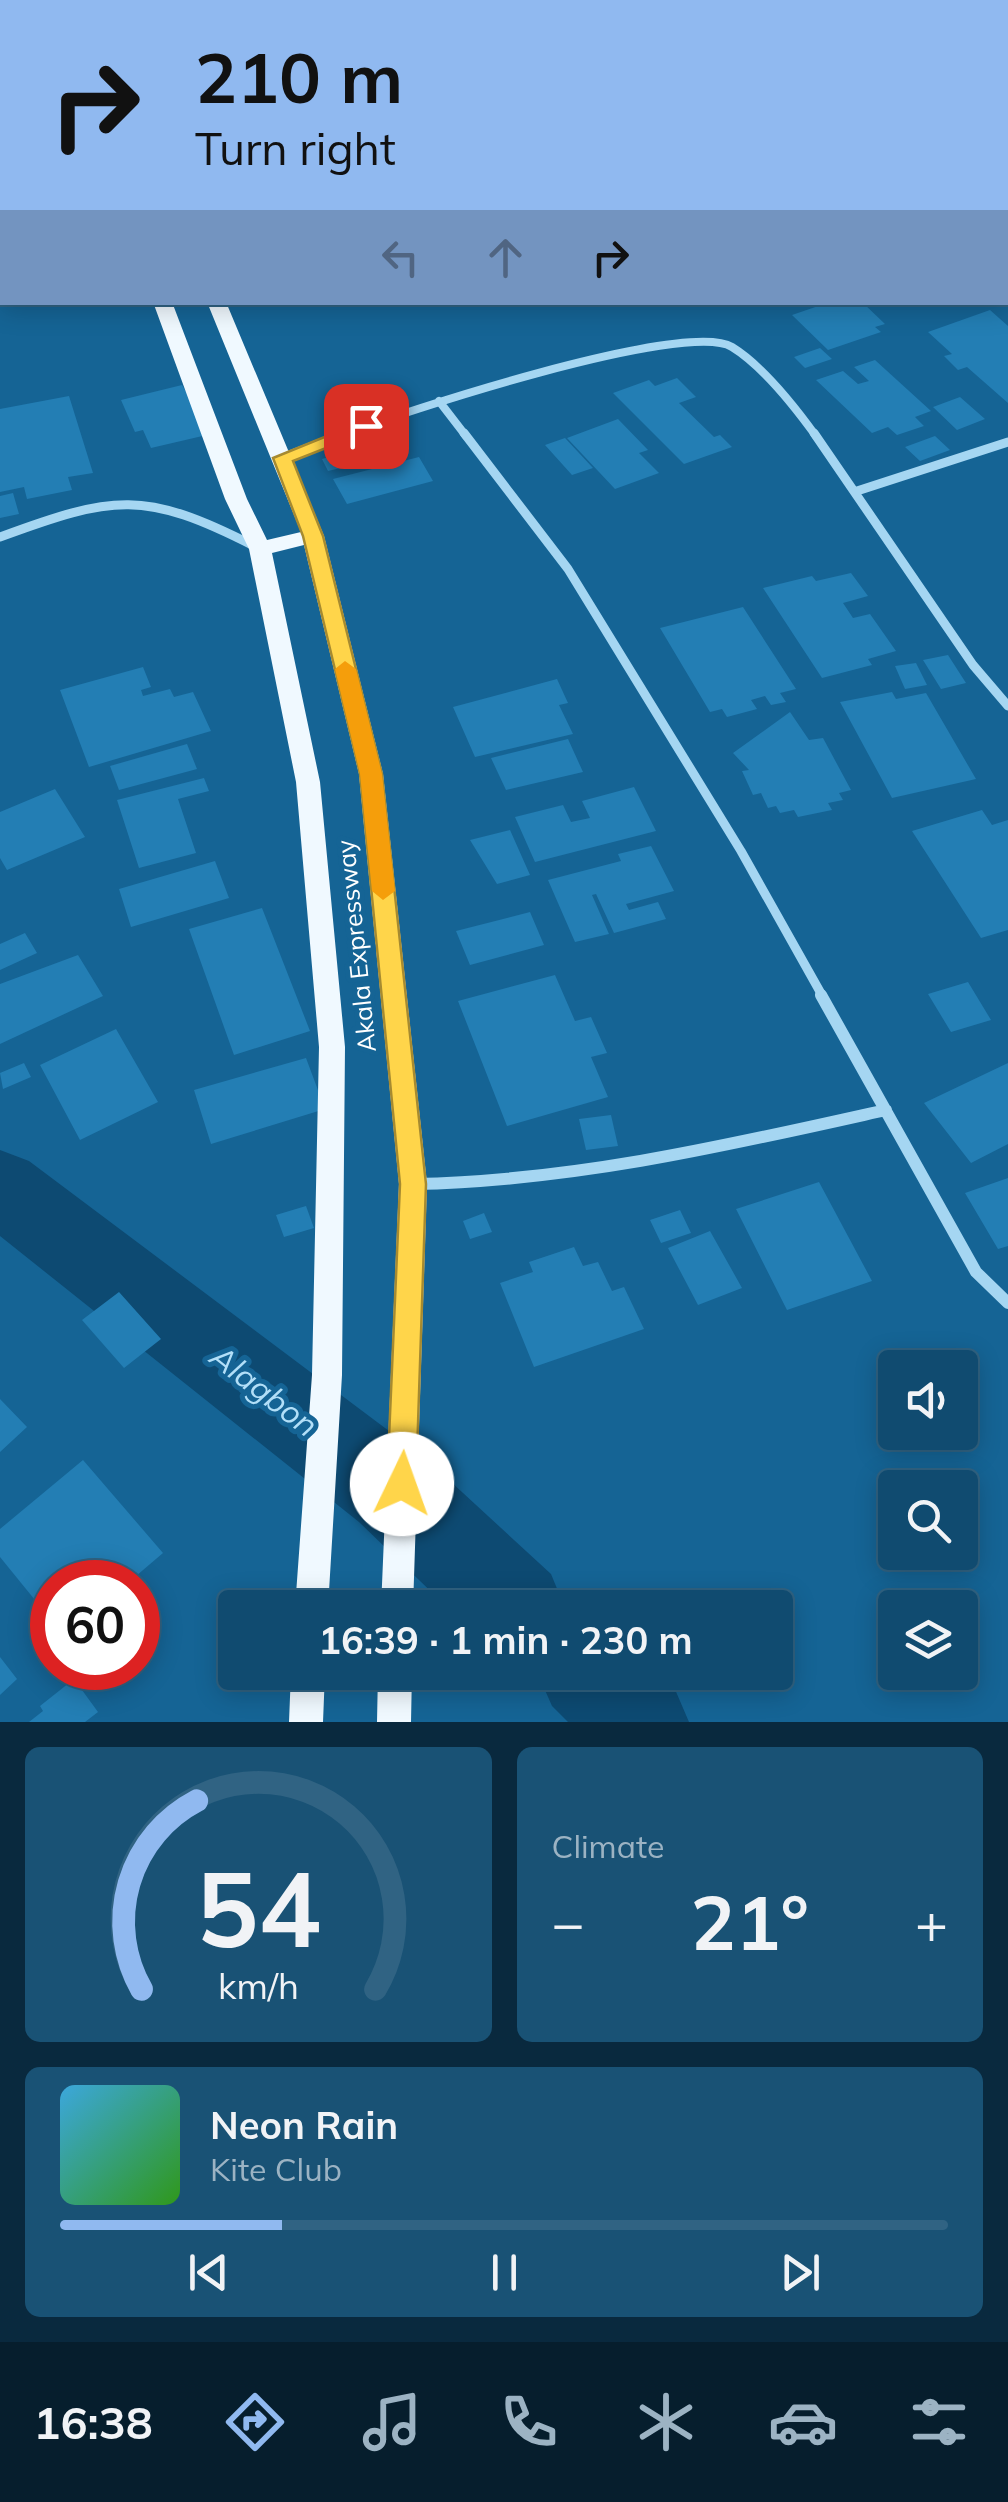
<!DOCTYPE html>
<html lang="en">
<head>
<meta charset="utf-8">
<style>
  body { margin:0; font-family:Mulish,sans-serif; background:#195275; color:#f1f3f6; height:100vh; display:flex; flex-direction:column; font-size:38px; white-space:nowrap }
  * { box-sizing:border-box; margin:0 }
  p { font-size:32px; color:#9cb3c3 }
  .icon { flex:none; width:55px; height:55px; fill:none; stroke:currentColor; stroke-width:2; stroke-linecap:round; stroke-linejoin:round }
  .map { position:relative; height:1722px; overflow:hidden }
  .drawer { display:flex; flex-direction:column; gap:25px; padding:25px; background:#09293e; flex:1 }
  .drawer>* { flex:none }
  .guide { position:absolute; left:0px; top:0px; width:1010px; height:305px; box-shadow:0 5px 25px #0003,0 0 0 2px #306383; background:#90b9f0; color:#111; overflow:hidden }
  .buttons { position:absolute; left:878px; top:1350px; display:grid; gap:20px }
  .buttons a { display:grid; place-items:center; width:100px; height:100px; border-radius:10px; background:#104b70; box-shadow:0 5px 25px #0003,0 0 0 2px #306383; font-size:50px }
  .speed { position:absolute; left:30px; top:1560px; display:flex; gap:20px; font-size:50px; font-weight:700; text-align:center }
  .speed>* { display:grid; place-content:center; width:130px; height:130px; border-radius:50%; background:#104b70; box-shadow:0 5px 25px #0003,0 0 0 2px #306383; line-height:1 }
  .speed .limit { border:15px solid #d22; background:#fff; color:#111 }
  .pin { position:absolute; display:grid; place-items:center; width:85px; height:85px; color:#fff; margin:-42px; border-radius:20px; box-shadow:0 5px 15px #0006 }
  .me { position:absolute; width:110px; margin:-55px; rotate:3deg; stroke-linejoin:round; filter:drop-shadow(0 0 8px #0008) }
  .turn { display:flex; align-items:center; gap:35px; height:210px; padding:0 30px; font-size:45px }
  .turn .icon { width:130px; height:130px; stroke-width:2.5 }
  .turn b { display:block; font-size:70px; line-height:85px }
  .lanes { display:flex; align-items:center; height:95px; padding:0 30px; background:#0003; justify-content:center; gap:50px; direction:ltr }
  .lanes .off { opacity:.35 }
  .big { font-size:75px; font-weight:700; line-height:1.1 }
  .drawer .widget { flex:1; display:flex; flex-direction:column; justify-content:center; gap:15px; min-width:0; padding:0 35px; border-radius:15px; background:#195275 }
  .drawer .dial { align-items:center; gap:0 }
  .dial svg { height:260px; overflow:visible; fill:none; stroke:#306383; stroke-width:7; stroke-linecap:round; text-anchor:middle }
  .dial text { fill:#f1f3f6; stroke:none }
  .song { display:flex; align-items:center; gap:30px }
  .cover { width:120px; height:120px; border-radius:15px; background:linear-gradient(135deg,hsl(200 70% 55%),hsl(110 70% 35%)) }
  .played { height:10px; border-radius:5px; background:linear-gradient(90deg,#90b9f0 25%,#306383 25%) }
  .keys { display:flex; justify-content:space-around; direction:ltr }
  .heat { display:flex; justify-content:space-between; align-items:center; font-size:55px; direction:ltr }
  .drawer .tiles { flex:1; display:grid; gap:25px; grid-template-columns:1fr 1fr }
  .widget:last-child { grid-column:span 2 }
  .trip { position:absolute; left:218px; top:1590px; width:575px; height:100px; border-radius:10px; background:#104b70; box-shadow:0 5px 25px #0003,0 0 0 2px #306383; font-weight:700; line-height:100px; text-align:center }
  .tab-bar { display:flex; height:160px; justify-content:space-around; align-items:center; background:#061e2d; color:#9cb3c3 }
  .tab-bar .icon { width:70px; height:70px }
  .tab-bar .active { color:#90b9f0 }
  .tab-bar b { font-size:45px; color:#f1f3f6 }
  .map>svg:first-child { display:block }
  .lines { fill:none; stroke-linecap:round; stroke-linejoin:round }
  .river { fill:#0d4a72; fill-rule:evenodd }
  .building { fill:#237eb4 }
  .minor-far2 { stroke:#a5d6f2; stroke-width:8 }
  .minor-far1 { stroke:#a5d6f2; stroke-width:9 }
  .minor { stroke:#a5d6f2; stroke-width:12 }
  .primary { fill:#f0f9ff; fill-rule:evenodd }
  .route { fill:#ffd54a; stroke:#a68a30; stroke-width:2.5 }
  .slow { fill:#f59e0b }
  .labels { text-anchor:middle; stroke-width:10; stroke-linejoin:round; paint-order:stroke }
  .street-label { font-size:25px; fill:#fff; stroke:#156495 }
  .near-water-label { font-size:32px; font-style:italic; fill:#b2dff8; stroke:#156495 }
</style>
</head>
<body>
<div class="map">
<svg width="1008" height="1722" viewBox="0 0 1008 1722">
  <rect width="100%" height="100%" fill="#156495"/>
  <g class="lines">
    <path class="river" d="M0 1150 29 1161 425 1458 551 1574 565 1608H448L359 1522 0 1236Z
      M537 1672H658L674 1687 689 1722H568L552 1706Z"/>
  </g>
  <path class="building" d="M830 302H862L885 324 875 327 881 332 828 350 792 315Z
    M990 310 1008 326V403L967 367 958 370 944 356 952 354 928 332Z
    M820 348 832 359 805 368 794 357Z
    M875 360 931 411 915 417 924 426 897 435 888 427 872 433 816 380 843 371 858 384 869 381 854 367Z
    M677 378 696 397 679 403 714 437 720 435 732 447 684 464 613 393 649 380 655 386Z
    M182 385 211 434 151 448 143 430 135 432 121 400Z
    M69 396 93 473 68 477 72 490 27 499 24 487 0 492V409Z
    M960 397 985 419 957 430 933 407Z
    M618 419 648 450 639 453 659 473 615 489 567 438Z
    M935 436 950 450 920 461 905 447Z
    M565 438 593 468 572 475 545 445Z
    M343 453 349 466 328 471 322 459Z
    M419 457 433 481 347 504 333 479Z
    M13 493 19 514 0 518V496Z
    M851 573 868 596 843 603 853 618 870 614 896 651 868 659 872 665 822 678 763 588 812 576 816 581Z
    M743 607 796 689 780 693 786 702 771 705 765 696 751 700 757 709 727 717 722 709 710 712 660 628Z
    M948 655 966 683 941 689 923 660Z
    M916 663 927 685 905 689 895 666Z
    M143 667 151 687 141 690 143 696 170 689 174 697 193 692 211 731 89 767 60 690Z
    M557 679 568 703 559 705 573 734 475 757 453 707Z
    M892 692 896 699 926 693 976 779 892 798 840 702Z
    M790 712 809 740 823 738 851 790 839 793 843 800 828 803 832 810 798 817 794 810 780 813 776 806 768 808 761 793 753 795 742 771 749 770 733 753Z
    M568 739 583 772 506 790 491 758Z
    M187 744 197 769 119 790 110 766Z
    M204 778 209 791 178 799 196 853 139 868 117 800Z
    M634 787 656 831 535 862 515 817 563 805 571 822 590 818 582 801Z
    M55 789 85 837 7 870 0 858V812Z
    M982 810 992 825 1008 820V930L981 938 912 831Z
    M510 830 530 875 497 884 470 840Z
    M651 846 674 891 626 904 629 910 658 902 666 919 614 933 596 894 592 895 609 934 575 942 548 880 621 861 618 854Z
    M215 861 229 898 131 927 119 889Z
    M262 908 310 1031 234 1055 189 929Z
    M530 912 544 945 470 965 456 931Z
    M25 933 37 953 0 970V944Z
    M78 955 103 996 0 1044V984Z
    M555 975 575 1021 591 1017 607 1053 591 1057 608 1097 507 1126 458 1001Z
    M968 982 991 1020 951 1032 928 994Z
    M116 1029 158 1102 80 1140 40 1065Z
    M306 1058 325 1109 211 1144 194 1090Z
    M24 1063 31 1077 3 1089 0 1073Z
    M1008 1063V1144L971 1163 924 1103Z
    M611 1115 618 1146 586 1150 579 1119Z
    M1008 1178V1246L998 1249 965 1193Z
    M819 1182 872 1281 787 1310 736 1209Z
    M306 1206 314 1228 284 1237 276 1215Z
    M680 1210 691 1233 661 1243 650 1220Z
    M484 1213 492 1232 470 1239 463 1221Z
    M710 1231 742 1288 698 1305 668 1248Z
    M574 1247 583 1266 598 1262 612 1291 624 1287 644 1329 534 1367 500 1283 533 1272 529 1262Z
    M119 1292 161 1339 124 1368 82 1320Z
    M0 1399 27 1427 0 1452Z
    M83 1460 163 1553 129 1582H52V1621L0 1557V1529Z
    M0 1657 17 1679 0 1695Z
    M74 1679 98 1712 85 1722H29L43 1711 40 1706Z"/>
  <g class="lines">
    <path class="minor-far2" d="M439 401 466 436
      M340 436C398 413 686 319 732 347 763 366 795 407 816 436"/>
    <path class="minor-far1" d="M464 433 568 569 741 851 823 997
      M814 433 973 665 1008 706
      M282 458 346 433
      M857 491 1008 442
      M0 537C114 495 144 490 254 546"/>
    <path class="minor" d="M821 995 976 1272 1008 1303
      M414 1184C575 1181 729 1145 886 1110"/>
    <path class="primary" d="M31 0H48L49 2H33Z
      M76 0H92L93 2H77Z
      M153 302H172L247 499 267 540 301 532 207 302H226L324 536 383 774 427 1184 413 1608H381L399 1184 359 774 304 545 272 553 320 782 345 1047 342 1375 328 1608H295L312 1375 319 1047 296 782 249 549 225 499Z
      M291 1672H325L323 1722H289Z
      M378 1672H412L411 1722H377Z"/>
  </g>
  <path class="route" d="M366 420 372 422V430L293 461 323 536 382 774 426 1184 416 1484 412 1495 402 1499 391 1495 387 1484 400 1184 360 774 303 536 273 458Z"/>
  <path class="slow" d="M345 661 356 669 382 774 395 891 383 900 372 891 360 774 335 669Z"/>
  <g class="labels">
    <g class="street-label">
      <text transform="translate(356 946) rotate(-96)" y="9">Akala Expressway</text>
    </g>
    <g class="near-water-label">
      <text transform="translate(264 1391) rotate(38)" y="11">Alagbon</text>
    </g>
  </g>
</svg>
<div class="buttons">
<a><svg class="icon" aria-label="sound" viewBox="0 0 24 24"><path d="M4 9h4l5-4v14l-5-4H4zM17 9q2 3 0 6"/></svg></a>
<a><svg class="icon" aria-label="search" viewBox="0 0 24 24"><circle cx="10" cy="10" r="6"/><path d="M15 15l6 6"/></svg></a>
<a><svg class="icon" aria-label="layers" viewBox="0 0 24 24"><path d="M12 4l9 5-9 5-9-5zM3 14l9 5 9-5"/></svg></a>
</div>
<div class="speed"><div class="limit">60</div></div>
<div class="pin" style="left:366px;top:426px;background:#d93025"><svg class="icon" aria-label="arrive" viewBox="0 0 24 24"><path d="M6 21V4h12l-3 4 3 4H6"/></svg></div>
<svg class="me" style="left:402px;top:1484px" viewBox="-20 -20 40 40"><circle r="19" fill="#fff"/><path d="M0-13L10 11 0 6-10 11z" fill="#ffd54a"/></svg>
<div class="trip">16:39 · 1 min · 230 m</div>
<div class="guide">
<div class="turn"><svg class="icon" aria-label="right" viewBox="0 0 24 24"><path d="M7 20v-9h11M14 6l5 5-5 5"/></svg><div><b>210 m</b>Turn right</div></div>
<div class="lanes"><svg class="icon off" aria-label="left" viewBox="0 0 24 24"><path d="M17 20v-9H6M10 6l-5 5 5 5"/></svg><svg class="icon off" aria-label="ahead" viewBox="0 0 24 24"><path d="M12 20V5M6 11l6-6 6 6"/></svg><svg class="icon" aria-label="right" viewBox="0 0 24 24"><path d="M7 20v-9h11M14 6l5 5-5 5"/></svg></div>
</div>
</div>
<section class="drawer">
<div class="tiles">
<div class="widget dial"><svg viewBox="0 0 100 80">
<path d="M14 69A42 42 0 1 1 86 69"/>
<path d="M14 69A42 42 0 0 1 31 11" stroke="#90b9f0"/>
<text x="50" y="56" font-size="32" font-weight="700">54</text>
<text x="50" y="72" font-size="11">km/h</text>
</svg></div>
<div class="widget"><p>Climate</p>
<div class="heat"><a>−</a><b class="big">21°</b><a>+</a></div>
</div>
<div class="widget">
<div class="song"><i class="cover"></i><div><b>Neon Rain</b><p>Kite Club</p></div></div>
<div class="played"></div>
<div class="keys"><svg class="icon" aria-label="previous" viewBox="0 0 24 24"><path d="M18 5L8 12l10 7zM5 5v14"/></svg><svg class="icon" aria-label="pause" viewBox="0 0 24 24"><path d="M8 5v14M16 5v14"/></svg><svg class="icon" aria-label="next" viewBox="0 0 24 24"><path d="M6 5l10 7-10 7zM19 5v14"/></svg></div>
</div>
</div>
</section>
<nav class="tab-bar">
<b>16:38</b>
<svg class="icon active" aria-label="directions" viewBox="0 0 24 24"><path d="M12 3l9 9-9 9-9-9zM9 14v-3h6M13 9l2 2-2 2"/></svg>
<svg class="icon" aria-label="music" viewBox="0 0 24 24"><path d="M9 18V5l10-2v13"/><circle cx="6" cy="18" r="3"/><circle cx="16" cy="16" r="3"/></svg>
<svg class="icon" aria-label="phone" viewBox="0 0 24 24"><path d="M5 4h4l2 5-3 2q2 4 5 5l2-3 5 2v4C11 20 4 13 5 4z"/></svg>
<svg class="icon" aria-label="climate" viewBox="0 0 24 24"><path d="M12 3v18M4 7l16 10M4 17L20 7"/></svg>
<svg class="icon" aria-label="car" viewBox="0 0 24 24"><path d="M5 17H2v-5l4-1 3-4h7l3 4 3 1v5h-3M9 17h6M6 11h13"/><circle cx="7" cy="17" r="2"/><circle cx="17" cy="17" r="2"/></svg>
<svg class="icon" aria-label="filters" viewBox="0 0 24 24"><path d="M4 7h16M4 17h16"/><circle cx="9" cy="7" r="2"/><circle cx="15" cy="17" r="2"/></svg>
</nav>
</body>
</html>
